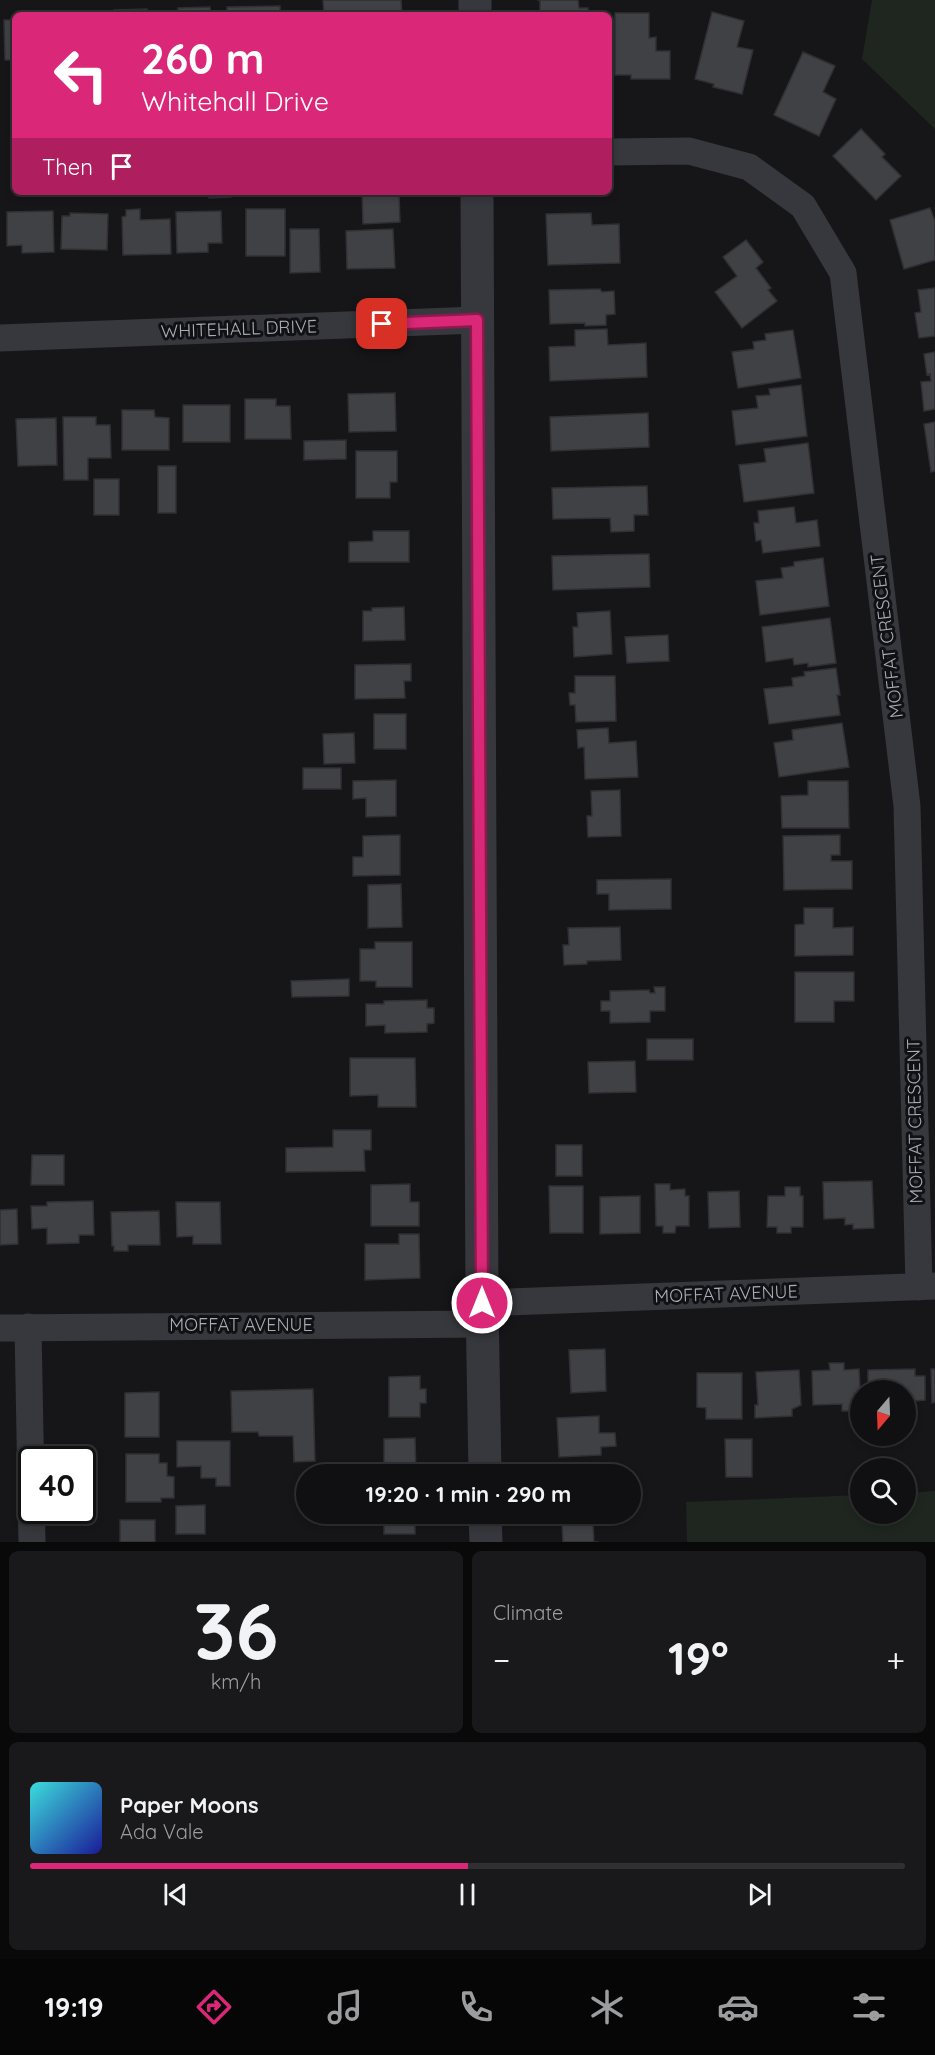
<!DOCTYPE html>
<html lang="en">
<head>
<meta charset="utf-8">
<style>
  body { margin:0; font-family:Quicksand,sans-serif; background:#19191b; color:#f1f3f6; height:100vh; display:flex; flex-direction:column; font-size:22px; white-space:nowrap }
  * { box-sizing:border-box; margin:0 }
  p { font-size:20px; color:#9c9d9f }
  .icon { flex:none; width:33px; height:33px; fill:none; stroke:currentColor; stroke-width:2; stroke-linecap:round; stroke-linejoin:round }
  .map { position:relative; height:1542px; overflow:hidden }
  .side { display:flex; flex-direction:column; gap:9px; padding:9px; background:#09090a; flex:1 }
  .side>* { flex:none }
  .hud { position:absolute; left:12px; top:12px; width:600px; height:183px; border-radius:9px; box-shadow:0 3px 9px #0003,0 0 0 2px #303032; background:#db2777; color:#fff; overflow:hidden }
  .needle { width:39px; rotate:199deg }
  .tools { position:absolute; left:850px; top:1380px; display:grid; gap:12px }
  .tools a { display:grid; place-items:center; width:66px; height:66px; border-radius:50%; background:#101012; box-shadow:0 3px 9px #0003,0 0 0 2px #303032; font-size:30px }
  .speed { position:absolute; left:18px; top:1446px; display:flex; gap:12px; font-size:30px; font-weight:700; text-align:center }
  .speed>* { display:grid; place-content:center; width:78px; height:78px; border-radius:50%; background:#101012; box-shadow:0 3px 9px #0003,0 0 0 2px #303032; line-height:1 }
  .speed .limit { border:3px solid #111; border-radius:9px; background:#fff; color:#111 }
  .pin { position:absolute; display:grid; place-items:center; width:51px; height:51px; color:#fff; margin:-26px; border-radius:12px; box-shadow:0 3px 9px #0006 }
  .me { position:absolute; width:66px; margin:-33px; rotate:0deg; stroke-linejoin:round; filter:drop-shadow(0 0 4px #0008) }
  .turn { display:flex; align-items:center; gap:21px; height:126px; padding:0 30px; font-size:27px }
  .turn .icon { width:78px; height:78px; stroke-width:2.5 }
  .turn b { display:block; font-size:42px; line-height:51px }
  .then { display:flex; align-items:center; height:57px; padding:0 30px; background:#0003; gap:12px; font-size:22px }
  .big { font-size:45px; font-weight:700; line-height:1.1 }
  .side .widget { flex:1; display:flex; flex-direction:column; justify-content:center; gap:9px; min-width:0; padding:0 21px; border-radius:9px; background:#19191b }
  .side .dial { align-items:center; gap:0 }
  .dial b { font-size:78px; line-height:1 }
  .song { display:flex; align-items:center; gap:18px }
  .cover { width:72px; height:72px; border-radius:9px; background:linear-gradient(135deg,hsl(180 70% 55%),hsl(240 70% 35%)) }
  .played { height:6px; border-radius:3px; background:linear-gradient(90deg,#db2777 50%,#303032 50%) }
  .keys { display:flex; justify-content:space-around; direction:ltr }
  .heat { display:flex; justify-content:space-between; align-items:center; font-size:33px; direction:ltr }
  .side .tiles { flex:1; display:grid; gap:9px; grid-template-columns:1fr 1fr }
  .widget:last-child { grid-column:span 2 }
  .trip { position:absolute; left:296px; top:1464px; width:345px; height:60px; border-radius:30px; background:#101012; box-shadow:0 3px 9px #0003,0 0 0 2px #303032; font-weight:700; line-height:60px; text-align:center }
  .tabs { display:flex; height:96px; justify-content:space-around; align-items:center; background:#060607; color:#9c9d9f }
  .tabs .icon { width:42px; height:42px }
  .tabs .active { color:#db2777 }
  .tabs b { font-size:27px; color:#f1f3f6 }
  .map>svg:first-child { display:block }
  .green { fill:#1e261f }
  .building { fill:#404145; stroke:#303034; stroke-width:1.5 }
  .lines { fill:none; stroke-linecap:round; stroke-linejoin:round }
  .minor { stroke:#37383d; stroke-width:27 }
  .tertiary { stroke:#37383d; stroke-width:33 }
  .route-casing { stroke:#8e194d; stroke-width:15 }
  .route { stroke:#db2777; stroke-width:10 }
  .labels { text-anchor:middle; stroke-width:6; stroke-linejoin:round; paint-order:stroke }
  .street-label { font-size:18px; fill:#a8adb8; stroke:#111113 }
</style>
</head>
<body>
<div class="map">
<svg width="935" height="1542" viewBox="0 0 935 1542">
  <rect width="100%" height="100%" fill="#161618"/>
  <path class="green" d="M872 0H935V129L862 59Z
    M935 1491V1542H687L686 1502 861 1495V1514H906V1493Z"/>
  <path class="building" d="M323 0H401L402 15H324Z
    M537 0H578L579 8H588V15H540V0Z
    M280 6V15H227V7Z
    M210 7 211 15H225H178V8Z
    M147 9V15H114V10Z
    M712 12 744 21 737 47 753 50 742 94 713 87 714 84 695 79Z
    M615 13H649V38L656 37V51H670V79H631V75H615Z
    M4 20H15V60H5Z
    M803 52 835 66 823 92 836 99 819 136 774 115Z
    M861 129 885 154 882 157 901 176 876 200 833 156Z
    M209 192H231V197L209 198Z
    M362 192H399L400 222 363 224Z
    M930 208 935 221V260L904 269 890 220Z
    M140 209V220L170 219 171 254 123 255 122 217 126 216V210Z
    M246 209H285V256H246Z
    M53 211 54 252 22 253V245L7 246V212Z
    M221 211 222 243H208V252L177 253 176 212Z
    M70 213 108 214 107 250 61 249 62 216H70Z
    M591 213 592 225 619 224 620 263 548 265 546 214Z
    M290 229H319L320 272 290 273Z
    M393 229 395 268 347 269 346 231Z
    M746 240 763 262 756 268 771 288 768 290 777 301 742 328 715 292 737 276 723 257Z
    M935 288V336L919 338 915 313 921 312 918 290Z
    M600 289 602 292 614 291 615 314 606 315V325L585 326V323L550 324 549 290Z
    M607 329 608 345 646 343 647 377 550 381 549 347 575 346V330Z
    M793 330 801 378 738 388 732 352 754 349 753 342 766 340 765 334Z
    M935 352V409L924 411 921 382 931 381 930 374 927 375 924 354Z
    M801 385 807 436 736 445 732 411 758 408 756 396 770 395 769 389Z
    M395 393 396 431 349 432 348 394Z
    M245 399H276V406H290L291 439H245Z
    M183 405H230V442H183Z
    M122 410H154L155 417 169 418V450H122Z
    M648 413 649 447 551 451 550 417Z
    M63 417H96V425H110L111 458H88V480H64Z
    M56 418 57 465 18 466 16 419Z
    M935 422V471L931 472 924 424Z
    M346 440V459L304 460V441Z
    M808 443 814 493 744 502 739 465 766 462 764 449Z
    M356 451H397V482H390V498H356Z
    M158 466H176V513H158Z
    M94 479H119V515H94Z
    M647 486 648 515H634V531L611 532 610 518 553 519 552 488Z
    M794 507 796 523 817 520 820 546 763 553 761 540 756 541 754 523H759L758 511Z
    M373 531H409V562H349V542L373 541Z
    M649 554 650 587 553 590 552 556Z
    M823 558 829 606 760 615 756 581 783 578 781 568 794 566V562Z
    M404 607 405 640 363 641V611H372V608Z
    M610 611 612 654 574 657 573 627H578L577 613Z
    M830 618 836 663 808 667V663L794 665 793 658 766 662 762 627Z
    M668 635 669 661 627 663 625 637Z
    M411 664V681H404L405 698 355 699V665Z
    M836 668 840 695H837L840 715 769 724 764 689 793 686 792 678 805 676 804 672Z
    M575 676H615L616 721 576 722 575 705H570L569 693H575Z
    M374 714H406V749H374Z
    M842 723 849 767 779 777 774 743 793 740 792 730Z
    M608 728 609 743 636 741 638 777 585 779 584 747 578 748 577 730Z
    M354 733 355 763 324 764 323 734Z
    M303 768H341V789H303Z
    M396 780V816L366 817V798L353 799V781Z
    M808 781H848L849 828H782L781 796 808 795Z
    M620 790 621 836 588 837 587 816H592L591 791Z
    M400 835V875L353 876V857H363V836Z
    M840 835V855H831V861H852V889L784 890 783 836Z
    M671 879V909L609 910V894H597V880Z
    M401 884 402 927 368 928V885Z
    M804 908H833V928L853 927V955L795 956V925L804 924Z
    M620 927 621 960 587 961V964L564 965 563 945H569L568 928Z
    M375 942H412V987H376V981H360V949H375Z
    M795 972H854V1001H834V1022H795Z
    M349 979V996L292 997 291 981Z
    M654 987H665V1011H650V1022L610 1023V1011H601V1001H610V991L649 990 650 993H655Z
    M427 1000V1008H434V1023L427 1024V1032L385 1033V1025L366 1026V1004H384V1001Z
    M647 1039H693V1060H647Z
    M350 1058H415L416 1107H378V1095L350 1096Z
    M635 1061 636 1092 589 1093 588 1062Z
    M333 1130H371V1150H364L365 1171 286 1172V1148L333 1147Z
    M556 1145H582V1176H556Z
    M32 1155H64V1185H31Z
    M872 1181 874 1228 853 1229V1224L845 1225V1218L824 1219 823 1182Z
    M410 1184V1202H419V1226H371V1185Z
    M655 1184H670V1190L685 1189V1196H689V1226H676L675 1233H663V1226H656Z
    M549 1186H583V1233H550Z
    M785 1187H800V1196H803V1227H791V1233H777V1227H767L768 1196H785Z
    M739 1191 740 1227 709 1228 708 1192Z
    M640 1196V1233L600 1234V1197Z
    M93 1201 94 1235H79V1243L47 1244V1228L32 1229 31 1206H47V1202Z
    M176 1202H220L221 1244H193V1236L177 1237Z
    M17 1209 18 1244 0 1245V1210Z
    M159 1211 160 1245H128V1251H114V1246H112L111 1212Z
    M399 1234H419L420 1278 365 1280V1244H399Z
    M605 1349 606 1391 571 1393 569 1350Z
    M829 1363H844V1370L859 1369 861 1403 852 1404V1411H842V1404L813 1405 812 1371 830 1370Z
    M915 1369V1376H925V1400L915 1401V1403L909 1404V1411L906 1412V1390H868V1370Z
    M931 1369H935V1402L932 1403Z
    M799 1370 801 1405 792 1409V1416L755 1418V1405H758L756 1372Z
    M697 1373H742V1419H706V1408L697 1407Z
    M420 1376V1389H426V1403H420V1417H389V1377Z
    M313 1389 315 1461 294 1462 293 1436H259L258 1432H232L231 1391Z
    M159 1392V1437H125V1393Z
    M599 1416V1433H615L616 1446 601 1447V1455L559 1457 557 1418Z
    M415 1438 416 1474H384V1439Z
    M725 1439H752V1477H726Z
    M177 1441H230V1486H216V1478H201V1466L177 1467Z
    M126 1454H159V1463H167V1476L174 1477V1498H161V1502H126Z
    M592 1466V1474H562V1467Z
    M205 1505V1534H176V1506Z
    M372 1514H415V1534H384V1517H372Z
    M120 1520H155V1542H120Z
    M593 1524 594 1542H599H563L562 1525Z"/>
  <g class="lines">
    <path class="minor" d="M609 152 689 151 749 167 803 206 843 273 907 806 919 1287
      M0 338 477 320
      M482 1303 935 1286
      M28 1327 32 1542
      M0 1328 482 1324"/>
    <path class="tertiary" d="M475 0V15
      M477 192 482 1303 485 1474
      M485 1514 486 1542"/>
  </g>
  <g class="lines">
    <g class="route-casing">
      <path id="route" d="M382 324 477 320 482 1303"/>
    </g>
    <use href="#route" class="route"/>
  </g>
  <g class="labels">
    <g class="street-label">
      <text transform="translate(239 329) rotate(-2)" y="6">WHITEHALL DRIVE</text>
      <text transform="translate(887 636) rotate(-97)" y="6">MOFFAT CRESCENT</text>
      <text transform="translate(915 1121) rotate(-91)" y="6">MOFFAT CRESCENT</text>
      <text transform="translate(726 1294) rotate(-2)" y="6">MOFFAT AVENUE</text>
      <text x="241" y="1331">MOFFAT AVENUE</text>
    </g>
  </g>
</svg>
<div class="tools">
<a><svg class="needle" viewBox="-14 -14 28 28"><path d="M0-13l5 13h-10z" fill="#e53935"/><path d="M0 13l5-13h-10z" fill="#9c9d9f"/></svg></a>
<a><svg class="icon" aria-label="search" viewBox="0 0 24 24"><circle cx="10" cy="10" r="6"/><path d="M15 15l6 6"/></svg></a>
</div>
<div class="speed"><div class="limit">40</div></div>
<div class="pin" style="left:382px;top:324px;background:#d93025"><svg class="icon" aria-label="arrive" viewBox="0 0 24 24"><path d="M6 21V4h12l-3 4 3 4H6"/></svg></div>
<svg class="me" style="left:482px;top:1303px" viewBox="-20 -20 40 40"><circle r="17" fill="#db2777" stroke="#fff" stroke-width="3"/><path d="M0-11L8 9 0 5-8 9z" fill="#fff"/></svg>
<div class="trip">19:20 · 1 min · 290 m</div>
<div class="hud">
<div class="turn"><svg class="icon" aria-label="left" viewBox="0 0 24 24"><path d="M17 20v-9H6M10 6l-5 5 5 5"/></svg><div><b>260 m</b>Whitehall Drive</div></div>
<div class="then">Then<svg class="icon" aria-label="arrive" viewBox="0 0 24 24"><path d="M6 21V4h12l-3 4 3 4H6"/></svg></div>
</div>
</div>
<section class="side">
<div class="tiles">
<div class="widget dial"><b>36</b><p>km/h</p></div>
<div class="widget"><p>Climate</p>
<div class="heat"><a>−</a><b class="big">19°</b><a>+</a></div>
</div>
<div class="widget">
<div class="song"><i class="cover"></i><div><b>Paper Moons</b><p>Ada Vale</p></div></div>
<div class="played"></div>
<div class="keys"><svg class="icon" aria-label="previous" viewBox="0 0 24 24"><path d="M18 5L8 12l10 7zM5 5v14"/></svg><svg class="icon" aria-label="pause" viewBox="0 0 24 24"><path d="M8 5v14M16 5v14"/></svg><svg class="icon" aria-label="next" viewBox="0 0 24 24"><path d="M6 5l10 7-10 7zM19 5v14"/></svg></div>
</div>
</div>
</section>
<nav class="tabs">
<b>19:19</b>
<svg class="icon active" aria-label="directions" viewBox="0 0 24 24"><path d="M12 3l9 9-9 9-9-9zM9 14v-3h6M13 9l2 2-2 2"/></svg>
<svg class="icon" aria-label="music" viewBox="0 0 24 24"><path d="M9 18V5l10-2v13"/><circle cx="6" cy="18" r="3"/><circle cx="16" cy="16" r="3"/></svg>
<svg class="icon" aria-label="phone" viewBox="0 0 24 24"><path d="M5 4h4l2 5-3 2q2 4 5 5l2-3 5 2v4C11 20 4 13 5 4z"/></svg>
<svg class="icon" aria-label="climate" viewBox="0 0 24 24"><path d="M12 3v18M4 7l16 10M4 17L20 7"/></svg>
<svg class="icon" aria-label="car" viewBox="0 0 24 24"><path d="M5 17H2v-5l4-1 3-4h7l3 4 3 1v5h-3M9 17h6M6 11h13"/><circle cx="7" cy="17" r="2"/><circle cx="17" cy="17" r="2"/></svg>
<svg class="icon" aria-label="filters" viewBox="0 0 24 24"><path d="M4 7h16M4 17h16"/><circle cx="9" cy="7" r="2"/><circle cx="15" cy="17" r="2"/></svg>
</nav>
</body>
</html>
